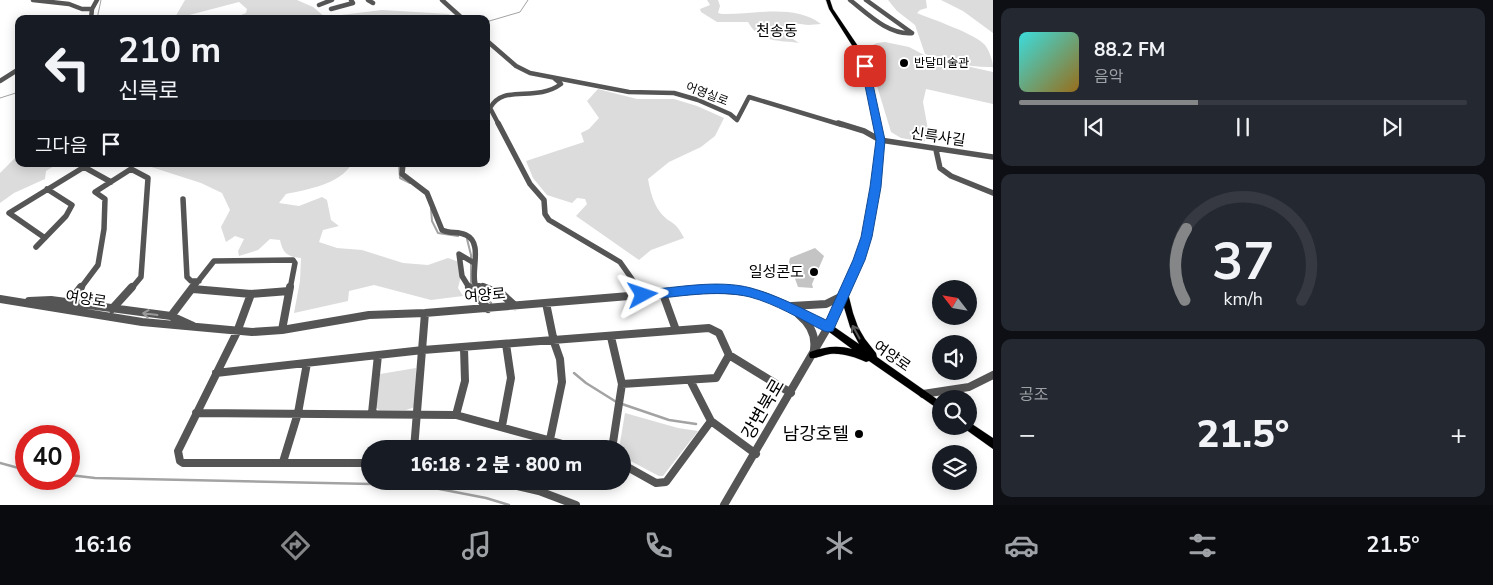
<!DOCTYPE html>
<html lang="ko">
<head>
<meta charset="utf-8">
<style>
  body { margin:0; font-family:"Nunito Sans","Noto Sans KR",sans-serif; background:#242831; color:#f1f3f6; height:100vh; display:flex; flex-direction:column; font-size:19px; white-space:nowrap }
  * { box-sizing:border-box; margin:0 }
  p { font-size:16px; color:#9ea1a6 }
  .icon { flex:none; width:28px; height:28px; fill:none; stroke:currentColor; stroke-width:2; stroke-linecap:round; stroke-linejoin:round }
  .map { position:relative; flex:1; overflow:hidden }
  .panel { display:flex; flex-direction:column; gap:8px; padding:8px; background:#0d0f14; width:500px }
  .panel>* { flex:none }
  .guide { position:absolute; left:15px; top:15px; width:475px; height:152px; border-radius:10px; box-shadow:0 2px 12px #0003; background:#171b24; color:#f1f3f6; overflow:hidden }
  .needle { width:32px; rotate:301deg }
  .tools { position:absolute; left:932px; top:280px; display:grid; gap:10px }
  .tools a { display:grid; place-items:center; width:45px; height:45px; border-radius:50%; background:#171b24; box-shadow:0 2px 12px #0003; font-size:25px }
  .speed { position:absolute; left:15px; top:425px; display:flex; gap:10px; font-size:25px; font-weight:700; text-align:center }
  .speed>* { display:grid; place-content:center; width:65px; height:65px; border-radius:50%; background:#171b24; box-shadow:0 2px 12px #0003; line-height:1 }
  .speed .limit { border:8px solid #d22; background:#fff; color:#111 }
  .pin { position:absolute; display:grid; place-items:center; width:42px; height:42px; color:#fff; margin:-21px; border-radius:10px; box-shadow:0 2px 8px #0006 }
  .me { position:absolute; width:55px; margin:-28px; rotate:85deg; stroke-linejoin:round; filter:drop-shadow(0 0 4px #0008) }
  .turn { display:flex; align-items:center; gap:18px; height:105px; padding:0 20px; font-size:22px }
  .turn .icon { width:65px; height:65px; stroke-width:2.5 }
  .turn b { display:block; font-size:35px; line-height:42px }
  .then { display:flex; align-items:center; height:48px; padding:0 20px; background:#0003; gap:10px; font-size:19px }
  .big { font-size:38px; font-weight:800; line-height:1.1 }
  .panel .tile { flex:1; display:flex; flex-direction:column; justify-content:center; gap:8px; min-width:0; padding:0 18px; border-radius:10px; background:#242831 }
  .panel .dial { align-items:center; gap:0 }
  .dial svg { height:130px; overflow:visible; fill:none; stroke:#363941; stroke-width:7; stroke-linecap:round; text-anchor:middle }
  .dial text { fill:#f1f3f6; stroke:none }
  .song { display:flex; align-items:center; gap:15px }
  .cover { width:60px; height:60px; border-radius:8px; background:linear-gradient(135deg,hsl(180 70% 55%),hsl(40 70% 35%)) }
  .played { height:5px; border-radius:2px; background:linear-gradient(90deg,#858687 40%,#363941 40%) }
  .keys { display:flex; justify-content:space-around; direction:ltr }
  .heat { display:flex; justify-content:space-between; align-items:center; font-size:28px; direction:ltr }
  .trip { position:absolute; left:361px; top:440px; width:270px; height:50px; border-radius:25px; background:#171b24; box-shadow:0 2px 12px #0003; font-weight:800; line-height:50px; text-align:center }
  .tabs { display:flex; height:80px; justify-content:space-around; align-items:center; background:#090b0e; color:#9ea1a6 }
  .tabs .icon { width:35px; height:35px }
  .tabs .selected { color:#858687 }
  .tabs b { font-size:22px; color:#f1f3f6 }
  main { display:flex; flex:1; min-height:0 }
  .map>svg:first-child { display:block }
  .green { fill:#dcdcdc }
  .lines { fill:none; stroke-linecap:round; stroke-linejoin:round }
  .stream-far2 { stroke:#a3a3a3; stroke-width:1 }
  .stream-far1 { stroke:#a3a3a3; stroke-width:2 }
  .stream { stroke:#a3a3a3; stroke-width:2.5 }
  .building { fill:#c4c4c4 }
  .major-casing { stroke:#dbdbdb; stroke-width:1 }
  .minor-far2 { stroke:#555; stroke-width:4.5 }
  .minor-far1 { stroke:#555; stroke-width:5.5 }
  .minor { stroke:#555; stroke-width:8 }
  .major { fill:#000; fill-rule:evenodd }
  .oneway { stroke:#999 }
  .oneway2 { stroke:#595959 }
  .route { fill:#1a73e8; stroke:#114b97 }
  .poi-dot { fill:#000; stroke:#fff; stroke-width:2 }
  .labels { text-anchor:middle; stroke-width:4; stroke-linejoin:round; paint-order:stroke }
  .far-poi-label { font-size:12px; fill:#000; stroke:#fff; text-anchor:start }
  .far-street-label { font-size:12px; fill:#000; stroke:#fff }
  .far-quarter-label { font-size:15px; fill:#000; stroke:#fff }
  .street-label { font-size:15px; fill:#000; stroke:#fff }
  .poi-label { font-size:15px; fill:#000; stroke:#fff; text-anchor:end }
  .near-street-label { font-size:18px; fill:#000; stroke:#fff }
  .near-poi-label { font-size:18px; fill:#000; stroke:#fff; text-anchor:end }
</style>
</head>
<body>
<main>
<div class="map">
<svg width="993" height="505" viewBox="0 0 993 505">
  <rect width="100%" height="100%" fill="#fff"/>
  <path class="green" d="M185 0H297L313 7 325 17 382 10 449 14 453 19H231L246 13 247 9 239 2 174 19Z
    M707 0H718L720 6 718 13 722 14C752 15 794 3 821 24L808 25 792 23 786 30 790 37 799 43C777 40 760 43 748 22H717L701 12 700 9 710 5Z
    M888 0H926L927 8 920 10 917 13C931 19 976 34 985 45 989 50 993 61 993 67 970 68 947 61 925 54L915 25 897 11Z
    M941 0H993V33L963 11Z
    M885 42 909 47 930 58 993 72V104L926 89 923 102 929 135 924 142 901 138 891 132 870 63 863 49 877 43Z
    M598 89 637 99H674L697 106 724 118 715 136 701 147 669 162 648 179C650 190 653 203 660 212 670 225 675 219 684 238L651 250 639 260 576 216 587 204 585 199 577 198 572 203 547 195 533 178 526 161 584 142 581 133 589 129 599 118 587 101Z
    M19 154V164H57L46 171 45 179 14 193 0 203V173Z
    M142 164H352C338 185 309 189 286 194L279 203 299 206 322 197 327 200 331 220 339 226 323 230 319 242 337 248 362 250 403 263 428 265 448 258 459 262 461 276 458 288 463 296 431 300 374 285 349 291 348 301 294 313 300 281 301 258C288 257 283 254 280 240L270 239 258 250 239 256 238 251 244 239 235 236 226 242 221 227 230 210 222 193 201 183Z
    M416 368 415 407 406 410H379L375 407 380 374Z
    M625 413 678 428 698 431 663 476H659L623 457 622 449H619Z"/>
  <g class="lines">
    <path class="stream-far2" d="M97 19 101 0
      M486 22 520 12 528 0
      M0 98 19 92"/>
    <path class="stream-far1" d="M399 164 400 178 410 183
      M431 209 432 221 438 233 458 236
      M467 239 471 255V282L477 289"/>
    <path class="stream" d="M476 287 491 303
      M574 373 586 383 618 403
      M622 404 669 420 696 424
      M0 463 26 470
      M69 475 95 478 419 485 486 498 509 505"/>
  </g>
  <path class="building" d="M815 248 824 256 812 284 813 288 798 287 789 262 790 258Z"/>
  <g class="lines">
    <g class="major-casing">
      <path id="major" d="M826 0H830L833 9 866 58 883 140 878 187 871 237 863 261 848 293 853 313 858 327 865 339 876 353 877 357 941 402V411L869 361 866 362C854 357 843 353 830 354 823 355 816 359 810 358L809 355 810 352C824 347 837 345 852 349L825 329 824 327 855 261 863 237 872 187 877 140 860 58 829 9ZM843 304 850 327 859 344 833 326Z
        M969 422 993 438V449L965 429 963 426H969Z"/>
    </g>
    <path class="minor-far2" d="M33 0 69 4 82 9H92
      M368 0 373 3
      M442 0 463 19
      M850 0C868 14 888 35 912 33
      M866 0 912 33
      M319 5 332 0
      M331 9 353 3 351 0
      M91 19 92 9 97 0
      M486 40 516 66 530 73 629 92 674 93 698 100 730 114 737 120 749 97 842 125
      M0 81 19 69
      M499 125 490 108C504 83 535 103 561 84L554 78"/>
    <path class="minor-far1" d="M498 123 530 184 544 200 545 214 549 220 620 262 639 289
      M838 123 864 131 880 140 993 157
      M936 150 940 168 951 176 993 193
      M403 164 402 174 427 193 442 230C450 234 458 231 466 235 483 243 471 269 475 284L487 289
      M84 167 111 182
      M183 199 187 277 191 281H199
      M45 238 9 213 89 164
      M36 247 66 216 72 205 47 189
      M80 289 98 265 104 229 105 199 95 192 131 169 148 178 141 277 131 289
      M192 289 214 261 293 260 295 263 290 289
      M470 289 462 276 459 254 474 263"/>
    <path class="minor" d="M469 287 488 309
      M483 287 503 295 515 306
      M638 287 643 295
      M193 289 251 294 289 291
      M251 294 237 332 178 451 180 461 183 463H370
      M663 294 676 330
      M0 299 142 322 252 332 282 330 369 315 425 313 702 290H726L749 292 764 296 795 309 828 327 724 505
      M29 301 51 300 171 316 193 326
      M69 303 81 287
      M546 303 554 342 560 359 562 382 548 449
      M792 306 826 304 842 296
      M112 309 132 287
      M799 315C810 324 816 335 814 349
      M171 316 193 287
      M282 330 290 287
      M611 337 622 384 612 449
      M216 373 423 350 709 328 719 333 729 355 791 393
      M690 380 711 421 756 454
      M622 384 716 378 729 355
      M923 394 969 387 993 375
      M196 413 456 415 581 449
      M372 413 378 355
      M456 415 465 381 464 348
      M502 426 511 378 506 344
      M414 449 425 313
      M283 462 298 413 307 363
      M622 464 656 483 666 482 711 421
      M496 481 539 491 576 505
      M539 491 541 481"/>
    <use href="#major" class="major"/>
  </g>
  <defs><path id="oneway-shaft" d="M-6 0H5M1.5-3L5.5 0L1.5 3" fill="none" stroke-width="1.6" stroke-linecap="round" stroke-linejoin="round" transform="scale(1.25)"/></defs>
  <use class="oneway" href="#oneway-shaft" transform="translate(150 314) rotate(-173)"/>
  <use class="oneway2" href="#oneway-shaft" transform="translate(856 332) rotate(-119)"/>
  <path class="route" d="M865 64 869 66 885 140 881 187 872 237 865 260 833 331 828 332 824 331C800 319 776 304 750 297 717 289 677 297 643 300L638 299 637 295 638 292 643 290C677 288 717 279 751 288 777 295 801 308 826 320L853 260 861 237 870 187 876 140 861 66Z"/>
  <g class="poi-dot">
    <circle cx="904" cy="63" r="5"/>
    <circle cx="814" cy="272" r="5"/>
    <circle cx="859" cy="434" r="5"/>
  </g>
  <g class="labels">
    <g class="far-poi-label">
      <text x="914" y="67">반달미술관</text>
    </g>
    <g class="far-street-label">
      <text transform="translate(707 94) rotate(21)" y="4">어영실로</text>
    </g>
    <g class="far-quarter-label">
      <text x="777" y="36">천송동</text>
    </g>
    <g class="street-label">
      <text transform="translate(938 137) rotate(8)" y="5">신륵사길</text>
      <text transform="translate(485 295) rotate(-5)" y="5">여양로</text>
      <text transform="translate(86 299) rotate(9)" y="5">여양로</text>
      <text transform="translate(892 356) rotate(35)" y="5">여양로</text>
    </g>
    <g class="poi-label">
      <text x="804" y="277">일성콘도</text>
    </g>
    <g class="near-street-label">
      <text transform="translate(763 409) rotate(-60)" y="6">강변북로</text>
    </g>
    <g class="near-poi-label">
      <text x="849" y="440">남강호텔</text>
    </g>
  </g>
</svg>
<div class="tools">
<a><svg class="needle" viewBox="-14 -14 28 28"><path d="M0-13l5 13h-10z" fill="#e53935"/><path d="M0 13l5-13h-10z" fill="#9ea1a6"/></svg></a>
<a><svg class="icon" aria-label="sound" viewBox="0 0 24 24"><path d="M4 9h4l5-4v14l-5-4H4zM17 9q2 3 0 6"/></svg></a>
<a><svg class="icon" aria-label="search" viewBox="0 0 24 24"><circle cx="10" cy="10" r="6"/><path d="M15 15l6 6"/></svg></a>
<a><svg class="icon" aria-label="layers" viewBox="0 0 24 24"><path d="M12 4l9 5-9 5-9-5zM3 14l9 5 9-5"/></svg></a>
</div>
<div class="speed"><div class="limit">40</div></div>
<div class="pin" style="left:865px;top:66px;background:#d93025"><svg class="icon" aria-label="arrive" viewBox="0 0 24 24"><path d="M6 21V4h12l-3 4 3 4H6"/></svg></div>
<svg class="me" style="left:643px;top:295px" viewBox="-20 -20 40 40"><path d="M0-17L14 15 0 8-14 15z" fill="#1a73e8" stroke="#fff" stroke-width="4"/></svg>
<div class="trip">16:18 · 2 분 · 800 m</div>
<div class="guide">
<div class="turn"><svg class="icon" aria-label="left" viewBox="0 0 24 24"><path d="M17 20v-9H6M10 6l-5 5 5 5"/></svg><div><b>210 m</b>신륵로</div></div>
<div class="then">그다음<svg class="icon" aria-label="arrive" viewBox="0 0 24 24"><path d="M6 21V4h12l-3 4 3 4H6"/></svg></div>
</div>
</div>
<section class="panel">
<div class="tile">
<div class="song"><i class="cover"></i><div><b>88.2 FM</b><p>음악</p></div></div>
<div class="played"></div>
<div class="keys"><svg class="icon" aria-label="previous" viewBox="0 0 24 24"><path d="M18 5L8 12l10 7zM5 5v14"/></svg><svg class="icon" aria-label="pause" viewBox="0 0 24 24"><path d="M8 5v14M16 5v14"/></svg><svg class="icon" aria-label="next" viewBox="0 0 24 24"><path d="M6 5l10 7-10 7zM19 5v14"/></svg></div>
</div>
<div class="tile dial"><svg viewBox="0 0 100 80">
<path d="M14 69A42 42 0 1 1 86 69"/>
<path d="M14 69A42 42 0 0 1 15 25" stroke="#858687"/>
<text x="50" y="56" font-size="32" font-weight="700">37</text>
<text x="50" y="72" font-size="11">km/h</text>
</svg></div>
<div class="tile"><p>공조</p>
<div class="heat"><a>−</a><b class="big">21.5°</b><a>+</a></div>
</div>
</section>
</main>
<nav class="tabs">
<b>16:16</b>
<svg class="icon selected" aria-label="directions" viewBox="0 0 24 24"><path d="M12 3l9 9-9 9-9-9zM9 14v-3h6M13 9l2 2-2 2"/></svg>
<svg class="icon" aria-label="music" viewBox="0 0 24 24"><path d="M9 18V5l10-2v13"/><circle cx="6" cy="18" r="3"/><circle cx="16" cy="16" r="3"/></svg>
<svg class="icon" aria-label="phone" viewBox="0 0 24 24"><path d="M5 4h4l2 5-3 2q2 4 5 5l2-3 5 2v4C11 20 4 13 5 4z"/></svg>
<svg class="icon" aria-label="climate" viewBox="0 0 24 24"><path d="M12 3v18M4 7l16 10M4 17L20 7"/></svg>
<svg class="icon" aria-label="car" viewBox="0 0 24 24"><path d="M5 17H2v-5l4-1 3-4h7l3 4 3 1v5h-3M9 17h6M6 11h13"/><circle cx="7" cy="17" r="2"/><circle cx="17" cy="17" r="2"/></svg>
<svg class="icon" aria-label="filters" viewBox="0 0 24 24"><path d="M4 7h16M4 17h16"/><circle cx="9" cy="7" r="2"/><circle cx="15" cy="17" r="2"/></svg>
<b>21.5°</b>
</nav>
</body>
</html>
